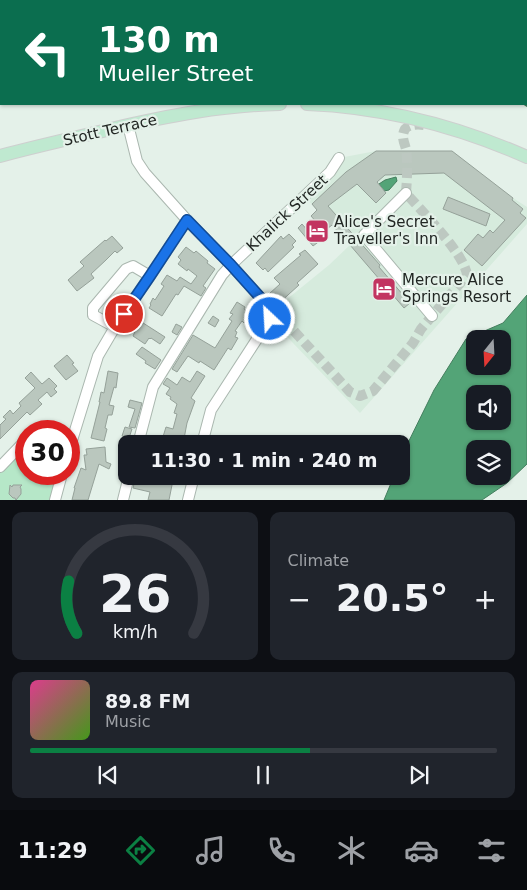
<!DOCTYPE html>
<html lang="en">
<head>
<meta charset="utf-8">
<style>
  body { margin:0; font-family:"DejaVu Sans",sans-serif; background:#20242c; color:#f1f3f6; height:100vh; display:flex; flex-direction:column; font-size:19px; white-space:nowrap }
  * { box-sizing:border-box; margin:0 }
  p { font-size:16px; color:#9ea1a6 }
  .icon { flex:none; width:28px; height:28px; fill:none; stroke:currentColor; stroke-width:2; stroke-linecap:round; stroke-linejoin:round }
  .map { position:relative; height:500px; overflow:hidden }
  .side { display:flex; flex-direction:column; gap:12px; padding:12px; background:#0d0f14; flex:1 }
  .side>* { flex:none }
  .hud { position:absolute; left:0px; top:0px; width:528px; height:105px; box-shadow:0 1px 4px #0004; background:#0b6e4f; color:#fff; overflow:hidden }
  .needle { width:32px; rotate:198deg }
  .fabs { position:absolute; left:466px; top:330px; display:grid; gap:10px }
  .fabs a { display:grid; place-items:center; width:45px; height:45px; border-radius:10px; background:#171b24; box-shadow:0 1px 4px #0004; font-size:25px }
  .speed { position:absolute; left:15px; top:420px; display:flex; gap:10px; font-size:25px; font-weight:700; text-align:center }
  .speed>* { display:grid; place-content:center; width:65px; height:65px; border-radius:50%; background:#171b24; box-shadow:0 1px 4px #0004; line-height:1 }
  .speed .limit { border:8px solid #d22; background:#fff; color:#111 }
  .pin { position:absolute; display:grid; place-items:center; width:42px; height:42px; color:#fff; margin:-21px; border:2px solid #fff; border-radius:50%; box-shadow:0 1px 5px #0007 }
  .me { position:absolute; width:55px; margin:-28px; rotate:335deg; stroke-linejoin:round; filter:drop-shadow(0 0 4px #0008) }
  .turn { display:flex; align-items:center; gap:18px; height:105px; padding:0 15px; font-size:22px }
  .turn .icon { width:65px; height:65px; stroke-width:2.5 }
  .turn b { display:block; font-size:35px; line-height:42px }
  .big { font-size:38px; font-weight:800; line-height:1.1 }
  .side .widget { flex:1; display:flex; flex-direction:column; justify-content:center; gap:8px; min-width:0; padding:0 18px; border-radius:10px; background:#20242c }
  .side .dial { align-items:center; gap:0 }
  .dial svg { height:130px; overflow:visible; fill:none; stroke:#363941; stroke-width:7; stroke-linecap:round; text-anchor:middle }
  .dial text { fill:#f1f3f6; stroke:none }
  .song { display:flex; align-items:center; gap:15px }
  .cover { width:60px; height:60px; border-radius:8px; background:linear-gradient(135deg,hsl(330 70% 55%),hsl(100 70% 35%)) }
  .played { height:5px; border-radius:2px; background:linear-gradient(90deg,#0b8043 60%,#363941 60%) }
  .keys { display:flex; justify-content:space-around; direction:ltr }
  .heat { display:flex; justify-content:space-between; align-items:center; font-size:28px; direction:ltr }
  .side .tiles { flex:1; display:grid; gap:12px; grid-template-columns:1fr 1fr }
  .widget:last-child { grid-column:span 2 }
  .trip { position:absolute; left:118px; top:435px; width:292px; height:50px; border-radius:10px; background:#171b24; box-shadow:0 1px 4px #0004; font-weight:800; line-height:50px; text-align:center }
  .dock { display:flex; height:80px; justify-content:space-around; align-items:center; background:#090b0e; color:#9ea1a6 }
  .dock .icon { width:35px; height:35px }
  .dock .on { color:#0b8043 }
  .dock b { font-size:22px; color:#f1f3f6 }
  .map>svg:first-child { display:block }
  .built { fill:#d6ebdd }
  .green { fill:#b6e7c8 }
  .water { fill:#53a477; stroke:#447e5e; fill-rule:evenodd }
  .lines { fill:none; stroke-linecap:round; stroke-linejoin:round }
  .stream { stroke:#447e5e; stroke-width:2 }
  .building { fill:#bac7be; stroke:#95a199 }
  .minor-tunnel { stroke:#bdc8c1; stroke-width:10; stroke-dasharray:10 5; stroke-linecap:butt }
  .minor-casing { stroke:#aab7af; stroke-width:12 }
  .major-casing { stroke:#cecfcf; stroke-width:14 }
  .minor { stroke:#fff; stroke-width:10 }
  .major { stroke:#bfe9d0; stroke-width:12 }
  .route-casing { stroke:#114b97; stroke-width:12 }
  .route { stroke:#1a73e8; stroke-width:9 }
  .labels { text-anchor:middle; stroke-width:4.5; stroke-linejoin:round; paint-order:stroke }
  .street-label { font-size:15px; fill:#212623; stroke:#e4f1e9 }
  .poi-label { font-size:15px; fill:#212623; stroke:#e4f1e9; text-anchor:start }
</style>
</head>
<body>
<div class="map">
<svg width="527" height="500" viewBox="0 0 527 500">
  <rect width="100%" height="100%" fill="#e4f1e9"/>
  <path class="built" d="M376 151H452L513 198 527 207V224L360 413 270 319V313L329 265 350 245 305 197 339 158Z"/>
  <path class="green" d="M26 440V474H62L55 500H0V467Z"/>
  <path class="water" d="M396 177 397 181 389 190 384 191 379 184 385 180Z
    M527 295V464L507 483 482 500H384L394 476H401V457L434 390 466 339 503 323ZM475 339H502V366H475ZM475 394H502V421H475ZM475 449H502V476H475Z"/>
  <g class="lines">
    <path class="stream" d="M376 0 378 1
      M524 104 527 106"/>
  </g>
  <path class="building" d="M376 151H452L513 198 512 200 523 209 520 213 526 218 482 266 464 250 478 234 483 238 490 230 493 233 505 220 444 173 385 175 377 182 386 193 376 203 357 184 328 206 380 265 379 267 410 303 404 308 350 245 332 225 318 236 321 240 313 246 298 228 302 224 309 232 318 224 311 216 317 210 312 204 346 172Z
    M448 197 490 214 486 226 443 209Z
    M289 234 296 241 292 245 294 247 268 272 265 268 263 270 256 263 281 236 283 239Z
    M112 236 123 248 117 253 115 251 106 260 91 274 94 278 77 291 68 280 84 266 80 262 105 240 106 241Z
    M186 247 194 253 196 251 208 261 207 263 215 269 203 286 206 288 201 296 184 286 178 295 176 294 162 316 149 308 151 305 150 304 153 298 155 300 164 286 161 284 167 275 177 281 180 277 191 284 197 276 188 269 187 271 178 264 181 260 178 257Z
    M305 250 318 264 297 283 299 285 278 304 269 294 280 284 274 278 301 255 299 254Z
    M237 302 245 307 244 309 248 312 247 313 250 315 244 323 242 321 235 331 237 332 235 337 238 338 231 350 228 348 214 370 200 361 199 363 188 356 177 372 172 369 193 335 215 348 232 321 229 319 233 314 230 313Z
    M213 316 219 320 215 327 208 323Z
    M140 321 165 337 160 344 151 338 150 339 149 338 145 344 133 336Z
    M176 324 182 327 177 335 172 332Z
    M142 347 161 360 155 369 145 363 146 361 136 354Z
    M67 355 74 363 72 364 78 371 66 380 54 366Z
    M108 371 118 373 116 388 114 387 109 405 114 406 112 415H108L105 428 107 429 104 441 91 438 100 402H99L101 392 104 393Z
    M197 371 205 376 191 398 195 401 187 423 183 444H175L162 440 166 427 173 429 177 414 174 413 177 404 170 399 171 397 166 394 170 388 163 384 167 378 177 385 182 377 190 382Z
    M31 372 42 384 49 378 57 386 54 389 57 392 51 397 47 392 38 400 42 404 30 415 27 412 0 439V425L6 419 3 417 10 410 13 414 21 406 19 403 35 388 25 378Z
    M130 400 142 403 135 428 129 427 135 409 128 407Z
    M125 427 132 429 129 438 122 436Z
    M105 447 106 462 111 464 109 469 99 464 88 500H72L75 488H74L81 468 86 470 84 455H87L86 449Z
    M125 447H126V470L119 468Z
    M136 476H156L173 480 169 500H148L150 492 133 488Z
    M10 485 12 487 13 485H22L20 487 21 489V494L16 500 15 498H13L9 494Z"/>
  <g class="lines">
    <path class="minor-tunnel" d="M270 319 282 318 350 392 360 396 373 391 413 343 421 329 467 275C464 253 422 212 406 193 407 179 408 163 406 149 404 142 401 136 405 129 410 124 418 124 424 125"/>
    <g class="minor-casing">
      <path id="minor" d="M291 0 292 1
        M423 0 424 1
        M526 85 527 86
        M128 125 137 161 145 173 187 220 231 265 267 305 270 313V319L211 410 202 444
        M406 193 364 235 432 316
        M115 327 93 315V308L126 269 133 266 150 276
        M40 431C45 428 52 430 57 431
        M138 444 153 387 222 275 231 265 330 172 339 158
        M69 450 98 356 115 327 150 276 187 220
        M0 467 26 440
        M55 500 62 474
        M123 500 129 476
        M188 500 194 476"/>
    </g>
    <g class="major-casing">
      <path id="major" d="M307 104C383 107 457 126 527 157
        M0 156C37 146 74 138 111 129 167 116 223 105 280 104"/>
    </g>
    <use href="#minor" class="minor"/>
    <use href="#major" class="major"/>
  </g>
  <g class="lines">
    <g class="route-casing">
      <path id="route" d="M124 314 150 276 187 220 231 265 267 305 270 313V319"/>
    </g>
    <use href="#route" class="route"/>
  </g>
  <defs>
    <g id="hotel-square" transform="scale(1.25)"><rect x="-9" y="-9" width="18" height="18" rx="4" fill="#c23460" stroke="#e4f1e9"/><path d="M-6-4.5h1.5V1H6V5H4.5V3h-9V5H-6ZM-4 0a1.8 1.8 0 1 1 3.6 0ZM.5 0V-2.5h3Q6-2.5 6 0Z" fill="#fff"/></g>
  </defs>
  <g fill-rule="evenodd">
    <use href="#hotel-square" x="317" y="231"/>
    <use href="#hotel-square" x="384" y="289"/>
  </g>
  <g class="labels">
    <g class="street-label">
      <text transform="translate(110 130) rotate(-13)" y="5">Stott Terrace</text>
      <text transform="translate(287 213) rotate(-43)" y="5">Khalick Street</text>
    </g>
    <g class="poi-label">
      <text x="334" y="227">Alice's Secret<tspan x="334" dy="17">Traveller's Inn</tspan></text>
      <text x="402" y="285">Mercure Alice<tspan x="402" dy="17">Springs Resort</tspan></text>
    </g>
  </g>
</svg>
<div class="fabs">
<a><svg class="needle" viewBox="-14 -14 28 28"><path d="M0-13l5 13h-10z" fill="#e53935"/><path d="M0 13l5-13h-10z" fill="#9ea1a6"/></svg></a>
<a><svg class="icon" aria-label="sound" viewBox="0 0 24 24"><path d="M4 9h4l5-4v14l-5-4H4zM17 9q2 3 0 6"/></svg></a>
<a><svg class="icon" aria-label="layers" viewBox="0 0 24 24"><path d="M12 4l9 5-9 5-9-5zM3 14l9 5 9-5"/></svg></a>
</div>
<div class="speed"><div class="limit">30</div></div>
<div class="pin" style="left:124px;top:314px;background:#d93025"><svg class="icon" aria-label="arrive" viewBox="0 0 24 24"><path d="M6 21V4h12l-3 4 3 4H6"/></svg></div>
<svg class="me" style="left:270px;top:319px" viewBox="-20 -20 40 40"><circle r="17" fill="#1a73e8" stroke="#fff" stroke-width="3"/><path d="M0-11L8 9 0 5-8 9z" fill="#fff"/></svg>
<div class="trip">11:30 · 1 min · 240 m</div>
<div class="hud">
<div class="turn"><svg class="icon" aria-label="left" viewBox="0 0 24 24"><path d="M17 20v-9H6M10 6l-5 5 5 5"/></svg><div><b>130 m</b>Mueller Street</div></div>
</div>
</div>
<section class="side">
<div class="tiles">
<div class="widget dial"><svg viewBox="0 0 100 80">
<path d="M14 69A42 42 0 1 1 86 69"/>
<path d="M14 69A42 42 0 0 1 9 37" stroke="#0b8043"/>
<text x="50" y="56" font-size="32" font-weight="700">26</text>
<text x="50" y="72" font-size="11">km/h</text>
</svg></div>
<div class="widget"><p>Climate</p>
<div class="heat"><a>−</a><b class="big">20.5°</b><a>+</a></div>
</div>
<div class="widget">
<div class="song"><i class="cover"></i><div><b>89.8 FM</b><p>Music</p></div></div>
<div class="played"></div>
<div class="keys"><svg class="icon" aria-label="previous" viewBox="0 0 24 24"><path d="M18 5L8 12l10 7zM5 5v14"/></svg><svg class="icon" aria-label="pause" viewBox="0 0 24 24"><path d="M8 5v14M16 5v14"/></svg><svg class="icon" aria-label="next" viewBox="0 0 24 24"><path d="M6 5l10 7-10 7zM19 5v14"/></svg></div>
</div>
</div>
</section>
<nav class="dock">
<b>11:29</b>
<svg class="icon on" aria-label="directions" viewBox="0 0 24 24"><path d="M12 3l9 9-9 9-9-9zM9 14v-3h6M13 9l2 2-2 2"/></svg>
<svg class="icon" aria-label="music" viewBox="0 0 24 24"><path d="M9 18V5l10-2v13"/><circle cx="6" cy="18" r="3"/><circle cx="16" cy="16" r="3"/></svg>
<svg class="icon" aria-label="phone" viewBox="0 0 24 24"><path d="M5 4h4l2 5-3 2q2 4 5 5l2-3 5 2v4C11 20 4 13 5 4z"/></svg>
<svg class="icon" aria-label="climate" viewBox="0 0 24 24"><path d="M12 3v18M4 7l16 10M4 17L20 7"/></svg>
<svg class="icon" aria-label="car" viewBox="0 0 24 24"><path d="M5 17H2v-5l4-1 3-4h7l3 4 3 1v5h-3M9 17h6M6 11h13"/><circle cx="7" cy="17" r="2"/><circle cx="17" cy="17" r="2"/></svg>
<svg class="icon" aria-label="filters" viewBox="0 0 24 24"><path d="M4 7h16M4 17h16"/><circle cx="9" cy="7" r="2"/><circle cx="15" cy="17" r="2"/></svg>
</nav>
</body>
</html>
